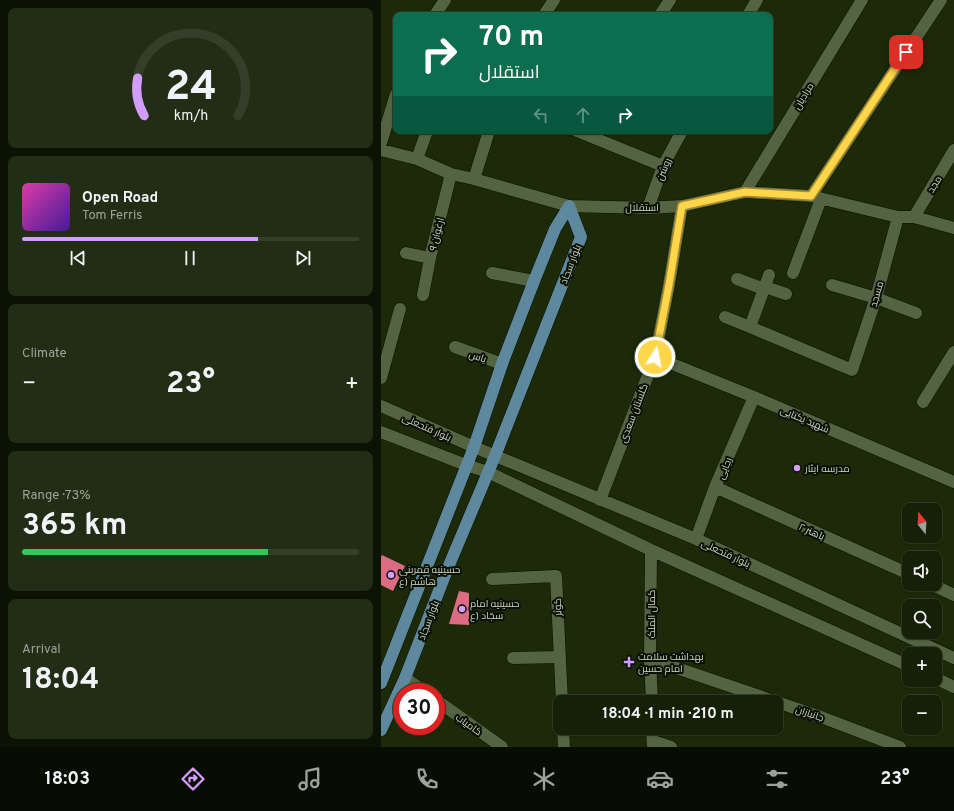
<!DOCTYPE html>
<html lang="en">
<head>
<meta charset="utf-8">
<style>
  body { margin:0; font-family:Overpass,Cairo,sans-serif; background:#222d15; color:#f1f3f6; height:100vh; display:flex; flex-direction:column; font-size:15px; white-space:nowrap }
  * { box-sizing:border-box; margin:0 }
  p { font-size:13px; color:#9da39b }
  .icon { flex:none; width:22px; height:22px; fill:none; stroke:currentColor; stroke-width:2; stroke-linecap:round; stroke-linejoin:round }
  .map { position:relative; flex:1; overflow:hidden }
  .details { display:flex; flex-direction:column; gap:8px; padding:8px; background:#0c1204; width:381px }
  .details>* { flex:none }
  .banner { position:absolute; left:12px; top:12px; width:380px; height:122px; border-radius:8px; box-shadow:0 1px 3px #0004,0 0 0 1px #343e28; background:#0b6e4f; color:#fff; overflow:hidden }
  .needle { width:26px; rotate:342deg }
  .controls { position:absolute; left:521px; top:503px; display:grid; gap:8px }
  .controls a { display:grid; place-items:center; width:40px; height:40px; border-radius:8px; background:#152007; box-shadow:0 1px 3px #0004,0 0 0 1px #343e28; font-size:20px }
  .speed { position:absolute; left:12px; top:683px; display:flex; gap:8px; font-size:20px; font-weight:700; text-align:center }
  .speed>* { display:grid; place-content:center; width:52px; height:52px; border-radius:50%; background:#152007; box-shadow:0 1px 3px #0004,0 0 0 1px #343e28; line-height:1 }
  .speed .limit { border:6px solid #d22; background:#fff; color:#111 }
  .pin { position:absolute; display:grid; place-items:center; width:34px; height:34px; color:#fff; margin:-17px; border-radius:8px; box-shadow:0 2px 6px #0006 }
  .me { position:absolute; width:44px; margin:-22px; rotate:11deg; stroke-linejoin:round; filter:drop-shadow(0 0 3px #0008) }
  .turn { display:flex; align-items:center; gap:14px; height:84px; padding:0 20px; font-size:18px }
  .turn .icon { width:52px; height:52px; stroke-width:2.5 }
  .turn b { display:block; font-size:28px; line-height:34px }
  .lanes { display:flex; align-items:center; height:38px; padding:0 20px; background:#0003; justify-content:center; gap:20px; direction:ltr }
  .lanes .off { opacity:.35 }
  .big { font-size:30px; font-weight:700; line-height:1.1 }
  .details .card { flex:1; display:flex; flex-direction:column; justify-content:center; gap:6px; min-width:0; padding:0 14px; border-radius:8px; background:#222d15 }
  .details .dial { align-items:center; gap:0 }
  .dial svg { height:104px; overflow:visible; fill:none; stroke:#343e28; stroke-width:7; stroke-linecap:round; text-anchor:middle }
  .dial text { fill:#f1f3f6; stroke:none }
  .song { display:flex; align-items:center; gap:12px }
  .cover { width:48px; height:48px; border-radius:6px; background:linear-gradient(135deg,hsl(320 70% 55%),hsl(260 70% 35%)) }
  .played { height:4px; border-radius:2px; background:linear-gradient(90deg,#d29dfd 70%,#343e28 70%) }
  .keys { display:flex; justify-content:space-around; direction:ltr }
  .heat { display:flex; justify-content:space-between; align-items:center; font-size:22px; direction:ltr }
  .charge { height:6px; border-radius:3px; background:linear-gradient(90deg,#34c759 73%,#343e28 0) }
  .trip { position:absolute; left:172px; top:695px; width:230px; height:40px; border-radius:8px; background:#152007; box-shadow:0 1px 3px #0004,0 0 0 1px #343e28; font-weight:700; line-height:40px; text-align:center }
  .menu { display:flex; height:64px; justify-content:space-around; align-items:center; background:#080d03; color:#9da39b }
  .menu .icon { width:28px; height:28px }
  .menu .selected { color:#d29dfd }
  .menu b { font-size:18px; color:#f1f3f6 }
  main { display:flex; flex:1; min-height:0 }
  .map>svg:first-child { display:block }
  .building { fill:#db6c83 }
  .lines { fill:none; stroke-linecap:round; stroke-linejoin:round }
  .minor-casing { stroke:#071200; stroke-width:13 }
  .major-casing { stroke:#071200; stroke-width:13 }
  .minor { stroke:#546442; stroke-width:12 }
  .major { stroke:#5e889d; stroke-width:12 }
  .route-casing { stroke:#a68a30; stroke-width:10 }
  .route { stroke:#ffd54a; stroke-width:7 }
  .poi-dot { fill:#d29dfd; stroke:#0a1004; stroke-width:1.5 }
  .labels { text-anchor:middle; stroke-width:4; stroke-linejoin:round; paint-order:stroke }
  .street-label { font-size:10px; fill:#ccd6c3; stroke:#0a1004 }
  .poi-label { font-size:10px; fill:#ccd6c3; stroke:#0a1004; text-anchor:start }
</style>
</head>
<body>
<main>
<section class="details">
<div class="card dial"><svg viewBox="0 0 100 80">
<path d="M14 69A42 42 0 1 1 86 69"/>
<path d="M14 69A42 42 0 0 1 9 40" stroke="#d29dfd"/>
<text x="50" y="56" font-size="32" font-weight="700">24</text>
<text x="50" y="72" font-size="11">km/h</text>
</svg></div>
<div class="card">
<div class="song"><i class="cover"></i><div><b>Open Road</b><p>Tom Ferris</p></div></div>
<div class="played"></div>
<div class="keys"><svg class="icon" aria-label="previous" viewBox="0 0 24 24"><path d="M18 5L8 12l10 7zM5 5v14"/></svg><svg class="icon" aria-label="pause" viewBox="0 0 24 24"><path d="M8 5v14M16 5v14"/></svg><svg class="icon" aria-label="next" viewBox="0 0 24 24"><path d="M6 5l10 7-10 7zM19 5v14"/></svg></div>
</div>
<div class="card"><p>Climate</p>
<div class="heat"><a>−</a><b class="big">23°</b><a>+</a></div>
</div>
<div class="card"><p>Range · 73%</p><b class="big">365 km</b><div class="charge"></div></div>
<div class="card"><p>Arrival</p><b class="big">18:04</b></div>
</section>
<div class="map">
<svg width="573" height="747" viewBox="0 0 573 747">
  <rect width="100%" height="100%" fill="#1c2a09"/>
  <path class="building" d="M1 555 24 566 12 591 0 585V557Z
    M78 591 88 593V625L68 624Z"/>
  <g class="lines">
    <g class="minor-casing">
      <path id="minor" d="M54 15 64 0
        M163 15 173 0
        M279 15 289 0
        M367 15 376 0
        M196 131 282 166
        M0 143 15 94
        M0 150 36 159 70 174 93 179 188 206 267 208 301 206 364 192 430 196 517 217H533L573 228
        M36 159 46 131
        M93 179 108 131
        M364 192 481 0
        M430 196 560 0
        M267 208 282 166 301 131
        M533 217 573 150
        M25 253 49 258
        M111 273 153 281
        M412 273 440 199
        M356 279 383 289
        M451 285 495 298 535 313
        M384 287 405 294
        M42 295 49 258 70 174
        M344 317 369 327 471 370 495 298 517 217
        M369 327 388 275
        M74 347 121 364
        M274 357 373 397 573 482
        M0 378 19 309
        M542 402 573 352
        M0 406 93 447 315 539 573 658
        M0 432 85 465 107 472 270 550 528 666
        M334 487 528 574
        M219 500 274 357 288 285 301 206
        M315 539 334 487 373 397
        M270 550 269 659 271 702
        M111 579 175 576 181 702
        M550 584 573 595
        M132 658 178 657
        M269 659 440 717 519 747
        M24 678 44 692
        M554 678 573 687
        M55 700 121 747
        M182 728 183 747
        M271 728 272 747
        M272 741 290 747"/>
    </g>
    <g class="major-casing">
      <path id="major" d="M0 683 93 447 121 364 153 281 174 229 188 206
        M0 730 24 678 66 570 114 456 200 237 188 206"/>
    </g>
    <use href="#minor" class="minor"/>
    <use href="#major" class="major"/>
  </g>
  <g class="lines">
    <g class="route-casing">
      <path id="route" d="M274 357 288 285 301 206 364 192 430 196 525 52"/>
    </g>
    <use href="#route" class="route"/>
  </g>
  <g class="poi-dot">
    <circle cx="416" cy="468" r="4"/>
    <circle cx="10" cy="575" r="4"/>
    <circle cx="81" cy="609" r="4"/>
    <path d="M246 656h4v4h4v4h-4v4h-4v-4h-4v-4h4z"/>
  </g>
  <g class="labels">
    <g class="street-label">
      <text transform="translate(422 96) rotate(-59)" y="4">مرادیان</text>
      <text transform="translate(282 169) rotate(-67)" y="4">روشن</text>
      <text transform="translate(553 184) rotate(-59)" y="4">مجد</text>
      <text x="261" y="211">استقلال</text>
      <text transform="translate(55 234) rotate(-76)" y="4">ارغوان ۹</text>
      <text transform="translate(189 264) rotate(-69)" y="4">بلوار سجاد</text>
      <text transform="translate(495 294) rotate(-74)" y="4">مسجد</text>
      <text transform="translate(97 356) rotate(19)" y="4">یاس</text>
      <text transform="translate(252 413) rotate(-69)" y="4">گلستان سعدی</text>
      <text transform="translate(424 419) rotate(23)" y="4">شهید یکتایی</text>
      <text transform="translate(46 427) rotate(24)" y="4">بلوار فتحعلی</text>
      <text transform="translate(343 468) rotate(-67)" y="4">رجایی</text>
      <text transform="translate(431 531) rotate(24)" y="4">باهنر ۲</text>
      <text transform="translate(345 553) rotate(25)" y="4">بلوار فتحعلی</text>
      <text transform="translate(176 607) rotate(-92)" y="4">کوثر</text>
      <text transform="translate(270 614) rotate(-90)" y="4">کمال الملک</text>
      <text transform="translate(47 620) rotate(-69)" y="4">بلوار سجاد</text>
      <text transform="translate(429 713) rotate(19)" y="4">جانبازان</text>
      <text transform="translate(88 724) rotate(35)" y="4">کامیاب</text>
    </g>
    <g class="poi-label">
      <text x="424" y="472">مدرسه ایثار</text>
      <text x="18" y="573">حسینیه قمربنی<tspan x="18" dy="12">هاشم (ع</tspan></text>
      <text x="89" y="607">حسینیه امام<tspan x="89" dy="12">سجّاد (ع</tspan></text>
      <text x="257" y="660">بهداشت سلامت<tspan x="257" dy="12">امام حسین</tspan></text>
    </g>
  </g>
</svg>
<div class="controls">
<a><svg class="needle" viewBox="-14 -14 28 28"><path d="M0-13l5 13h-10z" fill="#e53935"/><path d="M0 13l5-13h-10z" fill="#9da39b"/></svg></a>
<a><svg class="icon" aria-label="sound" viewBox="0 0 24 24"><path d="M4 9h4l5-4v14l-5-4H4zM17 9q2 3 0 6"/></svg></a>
<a><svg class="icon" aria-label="search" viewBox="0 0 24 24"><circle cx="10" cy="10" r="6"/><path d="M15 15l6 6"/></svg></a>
<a>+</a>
<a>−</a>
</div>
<div class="speed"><div class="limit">30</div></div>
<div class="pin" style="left:525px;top:52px;background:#d93025"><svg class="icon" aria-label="arrive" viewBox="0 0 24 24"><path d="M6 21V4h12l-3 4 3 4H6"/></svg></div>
<svg class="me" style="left:274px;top:357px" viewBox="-20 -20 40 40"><circle r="17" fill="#ffd54a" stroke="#fff" stroke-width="3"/><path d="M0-11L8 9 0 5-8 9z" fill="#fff"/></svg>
<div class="trip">18:04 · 1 min · 210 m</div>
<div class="banner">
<div class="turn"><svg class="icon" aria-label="right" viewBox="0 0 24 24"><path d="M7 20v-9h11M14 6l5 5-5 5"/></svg><div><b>70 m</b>استقلال</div></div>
<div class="lanes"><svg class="icon off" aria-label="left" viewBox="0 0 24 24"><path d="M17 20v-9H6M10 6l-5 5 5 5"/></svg><svg class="icon off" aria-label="ahead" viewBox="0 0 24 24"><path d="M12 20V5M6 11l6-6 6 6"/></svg><svg class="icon" aria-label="right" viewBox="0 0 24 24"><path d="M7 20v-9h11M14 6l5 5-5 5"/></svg></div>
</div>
</div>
</main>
<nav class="menu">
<b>18:03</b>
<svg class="icon selected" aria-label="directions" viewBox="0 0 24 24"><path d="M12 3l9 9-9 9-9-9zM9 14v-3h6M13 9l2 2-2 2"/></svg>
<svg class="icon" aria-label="music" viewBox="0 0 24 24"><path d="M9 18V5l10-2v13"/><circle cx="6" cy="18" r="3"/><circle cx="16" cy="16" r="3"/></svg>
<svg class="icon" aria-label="phone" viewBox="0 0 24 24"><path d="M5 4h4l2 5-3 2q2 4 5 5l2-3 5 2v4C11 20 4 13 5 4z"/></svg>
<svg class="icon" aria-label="climate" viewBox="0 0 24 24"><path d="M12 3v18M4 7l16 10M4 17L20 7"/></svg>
<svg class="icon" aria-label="car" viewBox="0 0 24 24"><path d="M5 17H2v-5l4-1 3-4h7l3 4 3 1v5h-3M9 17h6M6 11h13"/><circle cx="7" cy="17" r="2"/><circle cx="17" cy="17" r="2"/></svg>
<svg class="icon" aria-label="filters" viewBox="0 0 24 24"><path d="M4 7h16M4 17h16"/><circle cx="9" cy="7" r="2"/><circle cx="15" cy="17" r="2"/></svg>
<b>23°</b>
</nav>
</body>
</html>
